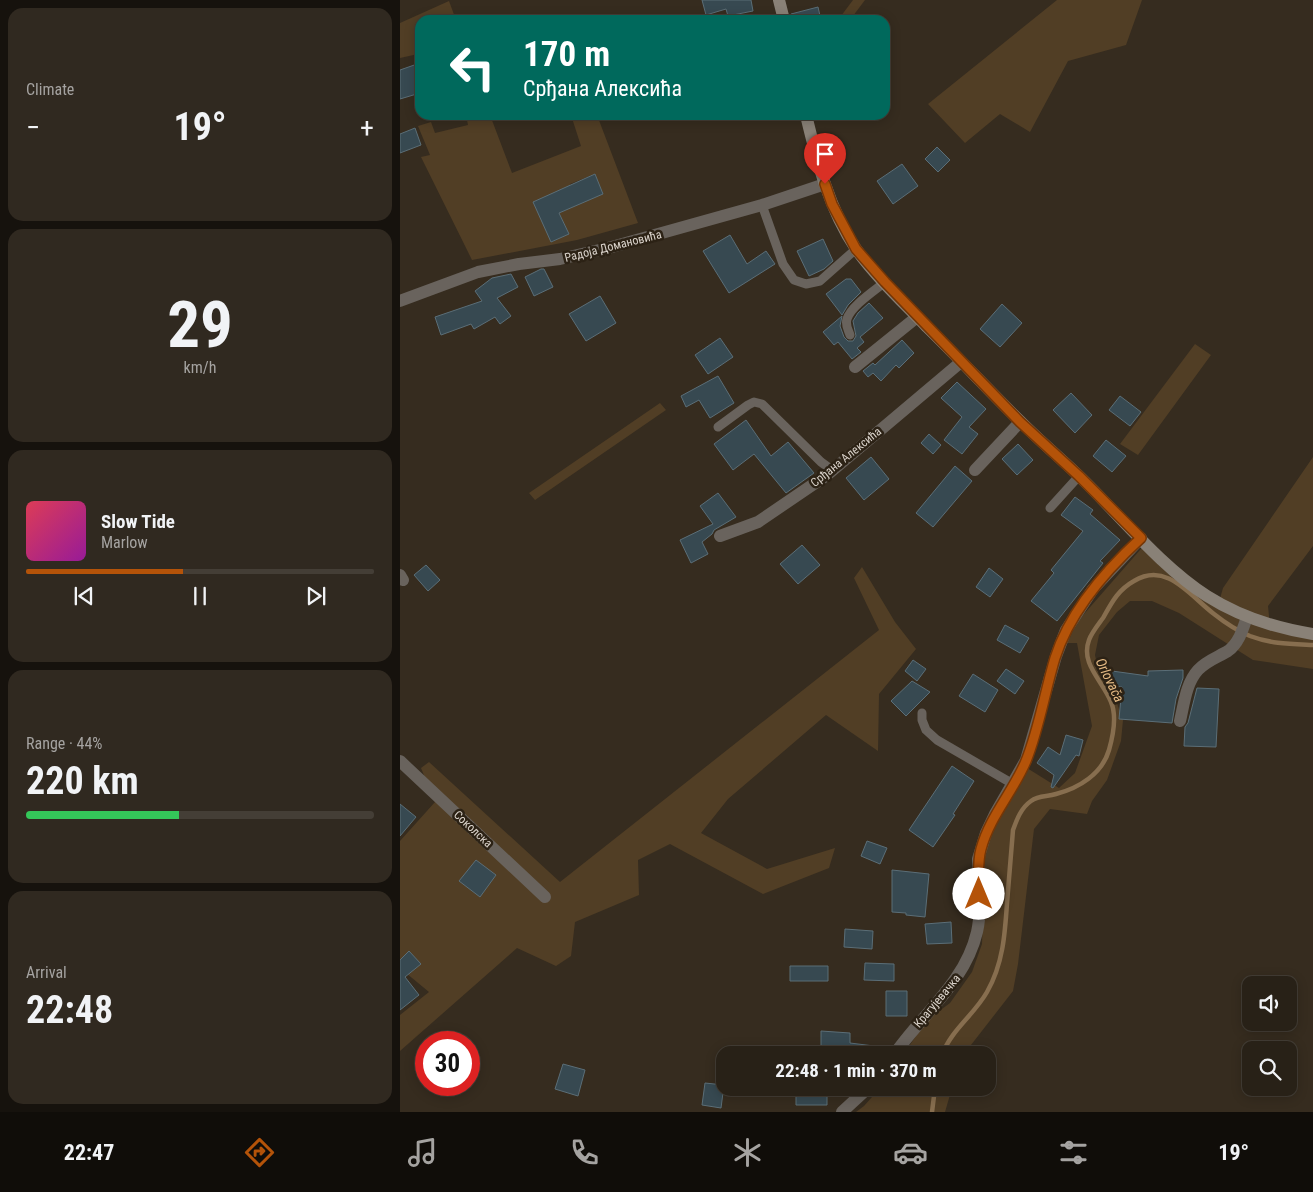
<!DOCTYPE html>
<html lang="en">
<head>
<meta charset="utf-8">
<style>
  body { margin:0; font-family:"Roboto Condensed",sans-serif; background:#302920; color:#f1f3f6; height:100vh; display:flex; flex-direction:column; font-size:19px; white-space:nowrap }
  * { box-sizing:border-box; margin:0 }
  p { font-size:16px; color:#a5a3a1 }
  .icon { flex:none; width:28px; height:28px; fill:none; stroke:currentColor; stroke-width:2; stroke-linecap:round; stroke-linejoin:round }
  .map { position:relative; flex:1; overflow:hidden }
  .sheet { display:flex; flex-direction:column; gap:8px; padding:8px; background:#16120d; width:400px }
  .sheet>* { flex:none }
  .banner { position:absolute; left:15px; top:15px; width:475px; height:105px; border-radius:15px; box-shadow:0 2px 12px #0003,0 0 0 1px #443e36; background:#00695c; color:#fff; overflow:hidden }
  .buttons { position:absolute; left:842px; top:976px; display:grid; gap:10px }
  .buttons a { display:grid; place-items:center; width:55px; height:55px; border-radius:10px; background:#282117; box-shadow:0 2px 12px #0003,0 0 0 1px #443e36; font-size:25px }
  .speed { position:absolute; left:15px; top:1031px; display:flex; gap:10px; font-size:25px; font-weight:700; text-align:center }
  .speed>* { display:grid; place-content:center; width:65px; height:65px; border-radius:50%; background:#282117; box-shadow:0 2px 12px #0003,0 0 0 1px #443e36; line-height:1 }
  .speed .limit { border:8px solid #d22; background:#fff; color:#111 }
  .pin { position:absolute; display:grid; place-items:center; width:42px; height:42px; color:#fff; margin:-51px -21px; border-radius:50% 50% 50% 0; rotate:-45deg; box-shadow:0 0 5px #0007 }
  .pin .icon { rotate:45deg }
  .me { position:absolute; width:55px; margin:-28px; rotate:0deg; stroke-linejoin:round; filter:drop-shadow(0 0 4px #0008) }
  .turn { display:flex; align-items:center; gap:18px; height:105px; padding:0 25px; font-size:22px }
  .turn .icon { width:65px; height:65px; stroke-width:2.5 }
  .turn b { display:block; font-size:35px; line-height:42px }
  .big { font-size:38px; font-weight:700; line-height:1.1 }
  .sheet .tile { flex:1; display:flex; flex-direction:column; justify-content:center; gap:8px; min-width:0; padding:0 18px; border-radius:15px; background:#302920 }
  .sheet .dial { align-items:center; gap:0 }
  .dial b { font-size:65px; line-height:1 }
  .song { display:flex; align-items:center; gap:15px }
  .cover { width:60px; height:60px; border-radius:8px; background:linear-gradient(135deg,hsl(350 70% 55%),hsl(300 70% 35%)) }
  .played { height:5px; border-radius:2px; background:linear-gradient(90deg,#b45309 45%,#443e36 45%) }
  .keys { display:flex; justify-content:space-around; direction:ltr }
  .heat { display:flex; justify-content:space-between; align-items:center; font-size:28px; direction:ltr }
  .charge { height:8px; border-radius:4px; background:linear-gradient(90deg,#34c759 44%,#443e36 0) }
  .trip { position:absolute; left:316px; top:1046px; width:280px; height:50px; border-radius:15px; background:#282117; box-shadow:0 2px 12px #0003,0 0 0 1px #443e36; font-weight:700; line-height:50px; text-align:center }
  .tabs { display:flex; height:80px; justify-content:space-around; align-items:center; background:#100d09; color:#a5a3a1 }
  .tabs .icon { width:35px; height:35px }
  .tabs .active { color:#b45309 }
  .tabs b { font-size:22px; color:#f1f3f6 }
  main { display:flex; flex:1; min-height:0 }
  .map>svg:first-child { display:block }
  .green { fill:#513e25; fill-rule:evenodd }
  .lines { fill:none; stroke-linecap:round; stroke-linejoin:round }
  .stream { stroke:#876e4f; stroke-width:4.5 }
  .building { fill:#374951; stroke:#5b6e77 }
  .lane { stroke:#69635d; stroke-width:9 }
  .street { stroke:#69635d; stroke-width:12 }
  .secondary { stroke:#898177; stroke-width:12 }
  .route-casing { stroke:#753606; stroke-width:12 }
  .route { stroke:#b45309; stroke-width:9 }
  .labels { text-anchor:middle; stroke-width:5; stroke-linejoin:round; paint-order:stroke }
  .street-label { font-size:12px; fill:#dbd4cc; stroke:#2c2215 }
  .water-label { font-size:14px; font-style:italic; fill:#e3b983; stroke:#2c2215 }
</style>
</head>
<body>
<main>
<section class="sheet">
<div class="tile"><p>Climate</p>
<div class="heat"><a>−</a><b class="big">19°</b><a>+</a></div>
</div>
<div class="tile dial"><b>29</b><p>km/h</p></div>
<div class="tile">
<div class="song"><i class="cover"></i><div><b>Slow Tide</b><p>Marlow</p></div></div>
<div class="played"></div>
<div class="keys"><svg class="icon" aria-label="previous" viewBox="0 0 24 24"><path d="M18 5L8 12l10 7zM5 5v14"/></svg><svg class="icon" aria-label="pause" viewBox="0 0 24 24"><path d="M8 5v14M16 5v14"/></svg><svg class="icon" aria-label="next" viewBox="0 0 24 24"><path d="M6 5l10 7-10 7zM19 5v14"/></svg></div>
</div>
<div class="tile"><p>Range · 44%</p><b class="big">220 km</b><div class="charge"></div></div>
<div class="tile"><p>Arrival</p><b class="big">22:48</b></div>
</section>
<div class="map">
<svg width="913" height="1112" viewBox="0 0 913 1112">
  <rect width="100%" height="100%" fill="#362c1f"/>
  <path class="green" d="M453 0H465L450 20H438Z
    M657 0H742L726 45 668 61 630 132 600 114 565 143 528 104Z
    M49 1 56 20H20V59L18 54 0 58V23Z
    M66 115H90L112 173 181 146 171 115H197L238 223 177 240 72 260 21 157 30 155 18 126 31 122 35 133 68 125ZM195 174 203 194 178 204 170 184ZM151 195 169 234 151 242Z
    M795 344 811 355 738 455 720 444Z
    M260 403 266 410 135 500 129 493Z
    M913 457V546L868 606 870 626 913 635V669L853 660 779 613 752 601H730L717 612 699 635 695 655 698 669 706 685 715 698 723 720 721 741 707 780 692 801 687 814 650 809 634 829 618 964 613 991 571 1045 566 1055H503L527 1020 550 1003 572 972 582 944 585 854 592 828 627 768 659 788 675 773 692 726 677 643H667L677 622 747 542 819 602 823 588Z
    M462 567 495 622 516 649 479 694 478 751 426 715 328 799 301 833 367 869 435 848 429 868 363 894 270 844 238 860 239 895 175 922 171 956 156 966 117 948 0 1051V1015L29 992 0 968V841L35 802 21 768 29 762 160 882 479 630 454 578Z
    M480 1088H552L545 1112H456L464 1106Z"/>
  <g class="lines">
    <path class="stream" d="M542 1055C551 1030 574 1015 587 992 603 964 605 934 607 903 609 879 611 854 613 830 617 819 621 808 631 801 639 795 647 797 656 794 679 788 702 774 709 750 713 736 717 716 711 702 703 681 680 664 689 640 692 632 698 625 703 618 712 602 718 590 734 581 767 561 790 596 814 614 824 622 838 631 850 636 871 644 891 644 913 645
      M532 1112 535 1088"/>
  </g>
  <path class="building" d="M302 0H351L353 11 328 16 326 9 306 15Z
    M418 7 421 20H392L391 14Z
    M20 63V93L0 99V70Z
    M15 128 21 145 0 153V134Z
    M537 147 550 160 538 172 525 159Z
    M502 164 518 186 493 204 477 181Z
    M195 174 203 194 159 213 169 234 151 242 133 202Z
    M330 235 347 264 366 251 375 264 329 293 303 251Z
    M423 239 433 261 424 269 409 276 397 251Z
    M141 269H144L153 287 134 296 125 277Z
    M111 274 118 287 97 298 111 316 100 324 95 317 74 329 71 324 41 335 35 317 82 301 75 291 92 278Z
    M446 279H451L461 292 448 305 442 315 426 294Z
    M200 296 216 323 186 341 169 314Z
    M469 303 483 318 460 337 464 342 457 348 461 352 452 359 438 342 434 345 423 332 442 316 440 326 444 337 448 341H453L456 336 453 321 458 313Z
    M602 304 622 323 600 347 580 329Z
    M320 338 333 357 308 374 295 355Z
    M502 340 514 353 499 368 496 365 481 381 473 373 468 377 463 371 473 363 475 365Z
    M318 376 334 403 310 418 299 400 286 407 281 396Z
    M557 382 586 409 569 427 578 434 562 454 544 440 562 417 541 398Z
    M671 393 692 415 675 433 653 410Z
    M720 396 741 412 730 426 709 410Z
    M346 420 371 456 388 442 414 473 386 493 354 454 333 470 314 444Z
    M529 434 541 445 533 454 521 443Z
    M706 440 726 456 712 472 693 456Z
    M618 444 633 460 617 475 602 459Z
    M471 457 489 479 464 500 446 478Z
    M555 466 572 481 533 527 516 513Z
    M318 493 336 517 314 530 312 534 302 542 308 554 291 563 280 540 313 524 300 506Z
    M675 497 693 510 690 514 720 540 700 561 703 563 657 621 631 601 654 573 651 570 683 531 661 515Z
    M402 545 420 565 398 584 380 564Z
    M26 565 40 580 28 591 14 575Z
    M589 568 603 579 590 597 576 587Z
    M605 625 629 638 620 653 597 640Z
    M513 660 526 669 517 681 505 671Z
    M606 669 624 681 615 694 597 681Z
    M783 670V678L776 699 772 723 719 719 722 687 710 686 712 671 748 676V671Z
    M573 674 598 690 585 712 559 696Z
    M512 681 530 692 506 716 491 701Z
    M797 688 819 689 816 747 784 746 785 727 788 723Z
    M666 735 683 740 679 756 676 755 653 788 651 787 654 775 637 763 648 747 660 755Z
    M552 766 574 781 553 814 555 815 533 847 509 830Z
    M0 804 16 817 0 836Z
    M467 841 487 848 480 864 461 856Z
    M76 860 96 875 80 897 59 881Z
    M492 870 529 874 525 917 506 915V913L492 912Z
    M551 922 552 943 527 944 525 924Z
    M445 929 473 931 472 949 444 947Z
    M9 951 21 964 5 977 19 995 0 1010V960Z
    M465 963 494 964V981L464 980Z
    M390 966H428V981H390Z
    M486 991H507V1016H486Z
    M421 1031 450 1033V1043L482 1047 481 1055H421Z
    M163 1064 185 1070 178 1096 155 1089Z
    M305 1083 324 1085 321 1108 302 1105Z
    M396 1088H427V1105H396Z"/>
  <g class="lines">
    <path class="lane" d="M362 205 383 264 394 280 406 284 420 281 456 249
      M450 335C448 329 445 325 447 319 451 306 474 291 485 282
      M318 427 348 405 354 402 362 404 421 462 432 470
      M650 508 679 476
      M522 713V720L526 730 537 740 613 784"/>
    <path class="street" d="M0 301 78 272 119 264 160 259 208 248 362 205 425 184
      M455 367 517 317
      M575 470 620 422
      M320 536 358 522 427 475 561 362
      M0 575 3 580
      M780 721C784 704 786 683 798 670 806 661 818 657 828 651 839 643 843 629 847 617
      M0 761 145 897
      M494 1055C522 1014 565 983 577 932 582 910 579 883 578 859L586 833 595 814 626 760 656 656 666 630 693 589 741 538
      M442 1112 468 1088"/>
    <path class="secondary" d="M379 0 384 20
      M406 115C417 161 429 209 456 249 476 277 503 302 527 327 559 358 588 390 620 421 639 440 659 457 678 475 719 514 760 566 807 596 840 617 875 628 913 634"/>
  </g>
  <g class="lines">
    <g class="route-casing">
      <path id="route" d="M425 184 432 204 456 249 485 282 620 422 679 476 741 538C705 571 670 611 655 658 645 691 639 729 626 761 613 792 590 816 581 849 577 863 579 879 579 894"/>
    </g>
    <use href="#route" class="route"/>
  </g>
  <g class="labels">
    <g class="street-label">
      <text transform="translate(213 246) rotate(-14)" y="4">Радоја Домановића</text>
      <text transform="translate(446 457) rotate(-39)" y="4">Срђана Алексића</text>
      <text transform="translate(73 829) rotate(43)" y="4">Соколска</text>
      <text transform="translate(537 1001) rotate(-50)" y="4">Крагујевачка</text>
    </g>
    <g class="water-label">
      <text transform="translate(710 680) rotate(64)" y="5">Orlovača</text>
    </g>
  </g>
</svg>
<div class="buttons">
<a><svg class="icon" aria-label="sound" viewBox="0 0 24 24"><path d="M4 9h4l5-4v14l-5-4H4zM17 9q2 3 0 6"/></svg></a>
<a><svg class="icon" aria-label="search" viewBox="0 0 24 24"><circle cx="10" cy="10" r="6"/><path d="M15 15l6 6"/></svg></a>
</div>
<div class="speed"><div class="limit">30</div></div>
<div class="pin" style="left:425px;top:184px;background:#d93025"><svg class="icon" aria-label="arrive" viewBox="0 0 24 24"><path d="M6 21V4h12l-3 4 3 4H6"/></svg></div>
<svg class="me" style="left:579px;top:894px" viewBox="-20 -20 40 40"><circle r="19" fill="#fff"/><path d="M0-13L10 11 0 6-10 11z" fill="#b45309"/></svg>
<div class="trip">22:48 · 1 min · 370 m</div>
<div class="banner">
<div class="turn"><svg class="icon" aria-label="left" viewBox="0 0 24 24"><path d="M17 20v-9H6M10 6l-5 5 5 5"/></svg><div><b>170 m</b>Срђана Алексића</div></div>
</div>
</div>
</main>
<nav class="tabs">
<b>22:47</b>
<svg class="icon active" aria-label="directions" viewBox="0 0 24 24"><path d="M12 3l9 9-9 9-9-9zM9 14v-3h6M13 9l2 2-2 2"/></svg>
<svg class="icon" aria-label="music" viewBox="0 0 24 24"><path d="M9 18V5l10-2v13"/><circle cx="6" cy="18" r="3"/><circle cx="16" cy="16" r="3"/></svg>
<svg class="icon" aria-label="phone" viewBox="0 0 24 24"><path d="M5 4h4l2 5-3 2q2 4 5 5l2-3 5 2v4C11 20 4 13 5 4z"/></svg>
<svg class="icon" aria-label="climate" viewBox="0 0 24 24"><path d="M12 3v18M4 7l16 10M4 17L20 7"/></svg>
<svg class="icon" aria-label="car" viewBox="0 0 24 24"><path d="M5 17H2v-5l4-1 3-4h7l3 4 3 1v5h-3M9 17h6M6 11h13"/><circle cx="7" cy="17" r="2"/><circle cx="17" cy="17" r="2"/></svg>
<svg class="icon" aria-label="filters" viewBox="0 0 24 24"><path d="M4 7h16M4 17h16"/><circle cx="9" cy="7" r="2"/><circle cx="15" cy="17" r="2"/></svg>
<b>19°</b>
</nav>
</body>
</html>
